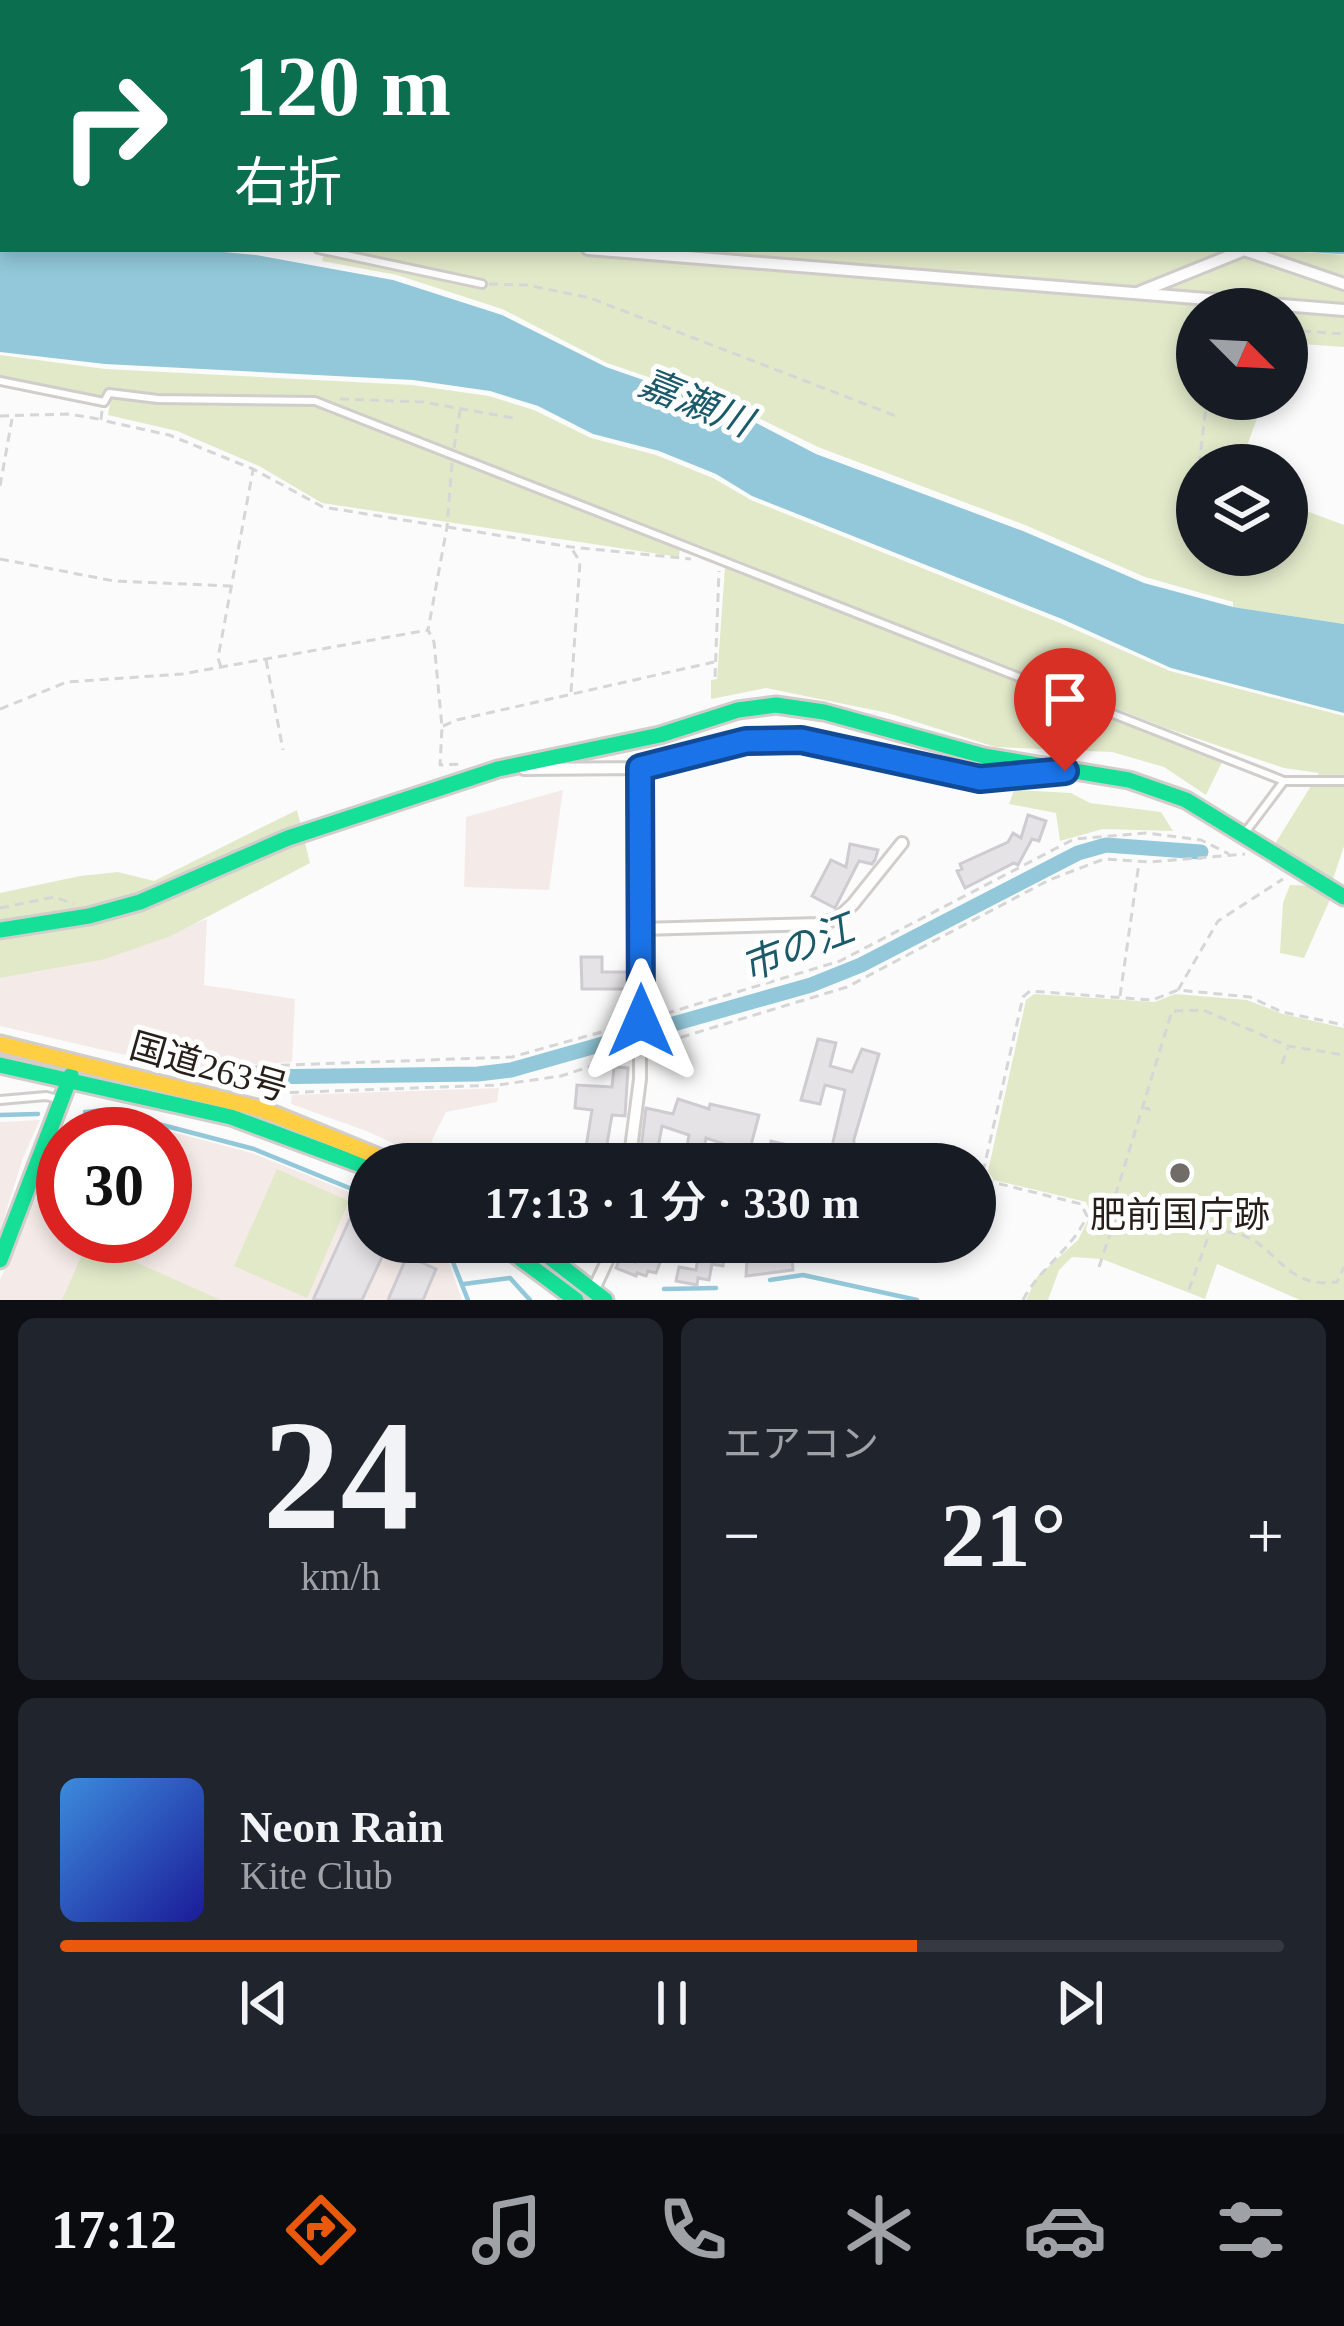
<!DOCTYPE html>
<html lang="ja">
<head>
<meta charset="utf-8">
<style>
  body { margin:0; font-family:"Times New Roman","Noto Sans JP",serif; background:#20242c; color:#f1f3f6; height:100vh; display:flex; flex-direction:column; font-size:45px; white-space:nowrap }
  * { box-sizing:border-box; margin:0 }
  p { font-size:39px; color:#9ea1a6 }
  .icon { flex:none; width:66px; height:66px; fill:none; stroke:currentColor; stroke-width:2; stroke-linecap:round; stroke-linejoin:round }
  .map { position:relative; height:1300px; overflow:hidden }
  .drawer { display:flex; flex-direction:column; gap:18px; padding:18px; background:#0d0f14; flex:1 }
  .drawer>* { flex:none }
  .banner { position:absolute; left:0px; top:0px; width:1344px; height:252px; box-shadow:0 6px 18px #0003; background:#0b6e4f; color:#fff; overflow:hidden }
  .needle { width:78px; rotate:114deg }
  .controls { position:absolute; left:1176px; top:288px; display:grid; gap:24px }
  .controls a { display:grid; place-items:center; width:132px; height:132px; border-radius:50%; background:#171b24; box-shadow:0 6px 18px #0003; font-size:60px }
  .speed { position:absolute; left:36px; top:1107px; display:flex; gap:24px; font-size:60px; font-weight:700; text-align:center }
  .speed>* { display:grid; place-content:center; width:156px; height:156px; border-radius:50%; background:#171b24; box-shadow:0 6px 18px #0003; line-height:1 }
  .speed .limit { border:18px solid #d22; background:#fff; color:#111 }
  .pin { position:absolute; display:grid; place-items:center; width:102px; height:102px; color:#fff; margin:-123px -51px; border-radius:50% 50% 50% 0; rotate:-45deg; box-shadow:0 0 12px #0007 }
  .pin .icon { rotate:45deg }
  .me { position:absolute; width:132px; margin:-66px; rotate:0deg; stroke-linejoin:round; filter:drop-shadow(0 0 9px #0008) }
  .turn { display:flex; align-items:center; gap:42px; height:252px; padding:0 36px; font-size:54px }
  .turn .icon { width:156px; height:156px; stroke-width:2.5 }
  .turn b { display:block; font-size:84px; line-height:102px }
  .big { font-size:90px; font-weight:600; line-height:1.1 }
  .drawer .card { flex:1; display:flex; flex-direction:column; justify-content:center; gap:18px; min-width:0; padding:0 42px; border-radius:18px; background:#20242c }
  .drawer .dial { align-items:center; gap:0 }
  .dial b { font-size:156px; line-height:1 }
  .song { display:flex; align-items:center; gap:36px }
  .cover { width:144px; height:144px; border-radius:18px; background:linear-gradient(135deg,hsl(210 70% 55%),hsl(240 70% 35%)) }
  .played { height:12px; border-radius:6px; background:linear-gradient(90deg,#ea580c 70%,#363941 70%) }
  .keys { display:flex; justify-content:space-around; direction:ltr }
  .heat { display:flex; justify-content:space-between; align-items:center; font-size:66px; direction:ltr }
  .drawer .tiles { flex:1; display:grid; gap:18px; grid-template-columns:1fr 1fr }
  .card:last-child { grid-column:span 2 }
  .trip { position:absolute; left:348px; top:1143px; width:648px; height:120px; border-radius:60px; background:#171b24; box-shadow:0 6px 18px #0003; font-weight:600; line-height:120px; text-align:center }
  .menu { display:flex; height:192px; justify-content:space-around; align-items:center; background:#090b0e; color:#9ea1a6 }
  .menu .icon { width:84px; height:84px }
  .menu .current { color:#ea580c }
  .menu b { font-size:54px; color:#f1f3f6 }
  .map>svg:first-child { display:block }
  .built { fill:#f4ebe8 }
  .green { fill:#e2e9c9 }
  .water { fill:#92c8d9 }
  .lines { fill:none; stroke-linecap:round; stroke-linejoin:round }
  .stream { stroke:#92c8d9; stroke-width:4.5 }
  .canal { stroke:#92c8d9; stroke-width:15 }
  .building { fill:#e6e3e7; stroke:#ceccd0; stroke-width:3 }
  .lane-casing { stroke:#d1cdcb; stroke-width:12 }
  .street-casing { stroke:#d1cdcb; stroke-width:16 }
  .fast-casing { stroke:#d1cdcb; stroke-width:21 }
  .slow-casing { stroke:#d1cdcb; stroke-width:21 }
  .path { stroke:#d6d6d6; stroke-width:3; stroke-dasharray:9 6; stroke-linecap:butt }
  .lane { stroke:#fefefe; stroke-width:6 }
  .street { stroke:#fefefe; stroke-width:10 }
  .fast { stroke:#16e098; stroke-width:15 }
  .slow { stroke:#ffcf43; stroke-width:15 }
  .route-casing { stroke:#114b97; stroke-width:30 }
  .route { stroke:#1a73e8; stroke-width:21 }
  .poi-dot { fill:#726c69; stroke:#fff; stroke-width:4.5 }
  .labels { text-anchor:middle; stroke-width:10; stroke-linejoin:round; paint-order:stroke }
  .street-label { font-size:36px; fill:#281f1b; stroke:#fff }
  .poi-label { font-size:36px; fill:#281f1b; stroke:#fff }
  .water-label { font-size:39px; font-style:italic; fill:#1a5a6b; stroke:#fff }
</style>
</head>
<body>
<div class="map">
<svg width="1344" height="1300" viewBox="0 0 1344 1300">
  <rect width="100%" height="100%" fill="#fbfbfb"/>
  <path class="built" d="M563 790 549 890 464 887 466 817Z
    M207 919 204 985 295 999 292 1062 185 1069 0 1026V978L102 960Z
    M499 1088 497 1102 446 1112 432 1140 436 1164 369 1132 291 1104 292 1095Z
    M40 1120 23 1158 0 1231V1122Z
    M138 1123 252 1153 369 1200V1242H438L444 1248 462 1300H0V1280L45 1177 63 1179V1236H165V1134H132Z"/>
  <path class="green" d="M325 249H1258L1344 255V347L1287 343V309H1197V399H1264L1240 465H1197V555H1287V496L1301 509 1344 525V624L1233 607V602L1145 577 1025 525 818 447 736 407 607 363 502 309 397 275 322 261Z
    M0 355 105 369 412 385 489 396 534 410 591 438 656 455 713 478 751 500 1060 623 1170 671 1344 716V846L1332 882 1273 847 1319 773 1284 768 1166 728 460 453 458 463 680 548 679 557 322 503 259 466 177 431 108 415 111 399 0 376Z
    M725 567 1222 762 1206 795 1164 767 1112 752 995 747 888 713 766 688 711 699V680L717 679Z
    M1014 790 1071 793 1090 803 1161 812 1173 831 1103 829 1060 841 1056 813 1009 804Z
    M297 810 310 863 171 936 102 960 0 978V893L80 876 118 872 154 881Z
    M1290 885 1314 886 1332 895 1304 958 1280 953 1283 903Z
    M1034 994 1155 1002 1175 994 1247 1000 1283 1014 1344 1028V1300H1300L1217 1264 1205 1299 1102 1259 1072 1257 1059 1270 1048 1300H1026L1037 1277 1078 1240 1091 1214 1086 1202 994 1180 988 1171 1026 1000Z
    M277 1169 349 1201 307 1298 234 1266Z
    M88 1241 221 1300H62Z"/>
  <path class="water" d="M0 236 3 249H191L256 255 393 280 502 315 606 367 733 411 816 454 1023 531 1144 583 1233 607 1344 624V713L1171 668 1062 619 752 496 716 474 659 451 593 434 538 406 490 391 413 380 105 364 0 352Z"/>
  <g class="lines">
    <path class="stream" d="M152 0 161 3
      M134 3 135 0
      M0 73H3
      M1299 249 1344 252
      M85 1112 105 1110 254 1149 369 1196
      M0 1115 38 1114
      M445 1242 468 1300
      M569 1247 591 1259
      M770 1280 803 1275 917 1300
      M464 1284 510 1278 530 1300
      M664 1289 716 1288"/>
    <path class="canal" d="M257 1077 478 1074 511 1070 811 985 861 965 1078 853 1106 845 1201 852"/>
  </g>
  <path class="building" d="M1028 815 1046 821 1039 841 1032 839 1018 865 1014 863 965 888 957 871 962 869 960 864 1008 842 1013 833 1021 838Z
    M850 844 878 850 875 860 872 864 859 861 835 908 812 896 831 860 846 867Z
    M581 957H602V972H630V989H582Z
    M818 1039 836 1043 830 1066 852 1072 862 1049 879 1054 854 1139 853 1158 850 1164H772L768 1161 771 1141 830 1155 845 1090 825 1085 820 1104 801 1100Z
    M614 1067 628 1068 625 1116 612 1115 606 1150 586 1147 592 1110 575 1108 577 1085 612 1087Z
    M678 1099 709 1109 710 1104 759 1115 746 1164H727L730 1146 706 1138 701 1164H684L689 1135 662 1126 655 1164H639L646 1108 673 1114Z
    M354 1210 369 1217V1242H389L362 1300H313Z
    M642 1242H668L656 1273 648 1271 646 1276 637 1273 636 1276 616 1268 621 1256 635 1262Z
    M705 1242H720L718 1251 725 1252 723 1266 712 1264 709 1280 698 1278 697 1285 676 1281 679 1267 696 1270 700 1244Z
    M748 1244 767 1247 765 1260 792 1256 793 1270 746 1276Z
    M407 1256 436 1269 423 1300H388Z"/>
  <g class="lines">
    <g class="lane-casing">
      <path id="lane" d="M0 216H3
        M318 249 482 284
        M0 381 104 402 109 393 158 399 315 401 1284 781
        M1244 834 1284 781H1344
        M0 1100 46 1096 58 1099"/>
    </g>
    <g class="street-casing">
      <path id="street" d="M780 3 781 0
        M1341 51 1344 52
        M0 139 3 140
        M588 249 1344 310
        M1140 292 1244 250 1344 284
        M640 768 746 741 801 739 980 779 1056 772
        M524 769 640 768V1079L629 1164
        M641 929 819 924 837 919 853 904 902 843
        M592 1293 616 1242"/>
    </g>
    <g class="fast-casing">
      <path id="fast" d="M0 930 89 916 140 902 288 838 498 769 660 735 738 710 776 705 824 712 984 756 1129 780 1186 800 1344 897
        M0 1065 231 1117 369 1168
        M498 1242 576 1300
        M530 1242 605 1300
        M0 1260 71 1075"/>
    </g>
    <g class="slow-casing">
      <path id="slow" d="M0 1044 261 1109 396 1164"/>
    </g>
    <path class="path" d="M480 0 489 3
      M440 3 441 0
      M552 3 553 0
      M489 284 527 285 590 298 896 416
      M1197 329V341
      M1287 330 1344 334
      M340 399 423 402 513 418
      M102 411 101 420 169 435 253 469 323 507 571 547 691 559
      M0 416 68 414 99 419
      M454 448 460 410
      M452 463 447 527 428 630 434 642 442 727 440 765 461 764
      M1199 465 1207 399
      M0 486 12 419
      M1197 486 1190 508 1197 514
      M0 559 114 581 231 586
      M266 660 283 750
      M221 667 218 658 253 470
      M715 677 719 571
      M571 692 580 562 572 549
      M0 709 67 682 182 674 428 630
      M443 726 457 720 714 662
      M0 908 54 897 74 904
      M1178 990 1218 921 1283 879
      M1120 996 1139 863
      M651 1018 840 961 1074 839 1146 833 1201 840 1229 854
      M652 1046 847 987 1049 880 1104 859 1151 862 1245 854
      M1282 1064 1288 1048
      M236 1073 256 1089 275 1093 498 1085 561 1076 626 1055
      M237 1073 259 1066 512 1057 630 1024
      M1142 1107 1156 1111
      M460 1164C492 1146 520 1143 556 1148
      M1118 1210 1115 1197 1172 1011 1203 1010 1288 1046 1344 1055
      M1212 1232C1277 1226 1274 1291 1337 1282L1344 1267
      M1099 1267 1118 1210C1148 1203 1186 1213 1210 1232L1188 1292
      M1023 1300C1040 1267 1072 1250 1087 1216L1081 1204 988 1181 983 1172 1023 997 1030 991 1152 1000 1178 990 1250 997 1282 1012 1344 1025"/>
    <use href="#lane" class="lane"/>
    <use href="#street" class="street"/>
    <use href="#fast" class="fast"/>
    <use href="#slow" class="slow"/>
  </g>
  <g class="lines">
    <g class="route-casing">
      <path id="route" d="M641 1021 640 768 746 741 801 740 980 779 1065 771"/>
    </g>
    <use href="#route" class="route"/>
  </g>
  <circle class="poi-dot" cx="1180" cy="1173" r="12"/>
  <g class="labels">
    <g class="street-label">
      <text transform="translate(209 1066) rotate(16)" y="13">国道263号</text>
    </g>
    <g class="poi-label">
      <text x="1180" y="1227">肥前国庁跡</text>
    </g>
    <g class="water-label">
      <text transform="translate(696 402) rotate(22)" y="14">嘉瀬川</text>
      <text transform="translate(797 947) rotate(-21)" y="14">市の江</text>
    </g>
  </g>
</svg>
<div class="controls">
<a><svg class="needle" viewBox="-14 -14 28 28"><path d="M0-13l5 13h-10z" fill="#e53935"/><path d="M0 13l5-13h-10z" fill="#9ea1a6"/></svg></a>
<a><svg class="icon" aria-label="layers" viewBox="0 0 24 24"><path d="M12 4l9 5-9 5-9-5zM3 14l9 5 9-5"/></svg></a>
</div>
<div class="speed"><div class="limit">30</div></div>
<div class="pin" style="left:1065px;top:771px;background:#d93025"><svg class="icon" aria-label="arrive" viewBox="0 0 24 24"><path d="M6 21V4h12l-3 4 3 4H6"/></svg></div>
<svg class="me" style="left:641px;top:1021px" viewBox="-20 -20 40 40"><path d="M0-17L14 15 0 8-14 15z" fill="#1a73e8" stroke="#fff" stroke-width="4"/></svg>
<div class="trip">17:13 · 1 分 · 330 m</div>
<div class="banner">
<div class="turn"><svg class="icon" aria-label="right" viewBox="0 0 24 24"><path d="M7 20v-9h11M14 6l5 5-5 5"/></svg><div><b>120 m</b>右折</div></div>
</div>
</div>
<section class="drawer">
<div class="tiles">
<div class="card dial"><b>24</b><p>km/h</p></div>
<div class="card"><p>エアコン</p>
<div class="heat"><a>−</a><b class="big">21°</b><a>+</a></div>
</div>
<div class="card">
<div class="song"><i class="cover"></i><div><b>Neon Rain</b><p>Kite Club</p></div></div>
<div class="played"></div>
<div class="keys"><svg class="icon" aria-label="previous" viewBox="0 0 24 24"><path d="M18 5L8 12l10 7zM5 5v14"/></svg><svg class="icon" aria-label="pause" viewBox="0 0 24 24"><path d="M8 5v14M16 5v14"/></svg><svg class="icon" aria-label="next" viewBox="0 0 24 24"><path d="M6 5l10 7-10 7zM19 5v14"/></svg></div>
</div>
</div>
</section>
<nav class="menu">
<b>17:12</b>
<svg class="icon current" aria-label="directions" viewBox="0 0 24 24"><path d="M12 3l9 9-9 9-9-9zM9 14v-3h6M13 9l2 2-2 2"/></svg>
<svg class="icon" aria-label="music" viewBox="0 0 24 24"><path d="M9 18V5l10-2v13"/><circle cx="6" cy="18" r="3"/><circle cx="16" cy="16" r="3"/></svg>
<svg class="icon" aria-label="phone" viewBox="0 0 24 24"><path d="M5 4h4l2 5-3 2q2 4 5 5l2-3 5 2v4C11 20 4 13 5 4z"/></svg>
<svg class="icon" aria-label="climate" viewBox="0 0 24 24"><path d="M12 3v18M4 7l16 10M4 17L20 7"/></svg>
<svg class="icon" aria-label="car" viewBox="0 0 24 24"><path d="M5 17H2v-5l4-1 3-4h7l3 4 3 1v5h-3M9 17h6M6 11h13"/><circle cx="7" cy="17" r="2"/><circle cx="17" cy="17" r="2"/></svg>
<svg class="icon" aria-label="filters" viewBox="0 0 24 24"><path d="M4 7h16M4 17h16"/><circle cx="9" cy="7" r="2"/><circle cx="15" cy="17" r="2"/></svg>
</nav>
</body>
</html>
